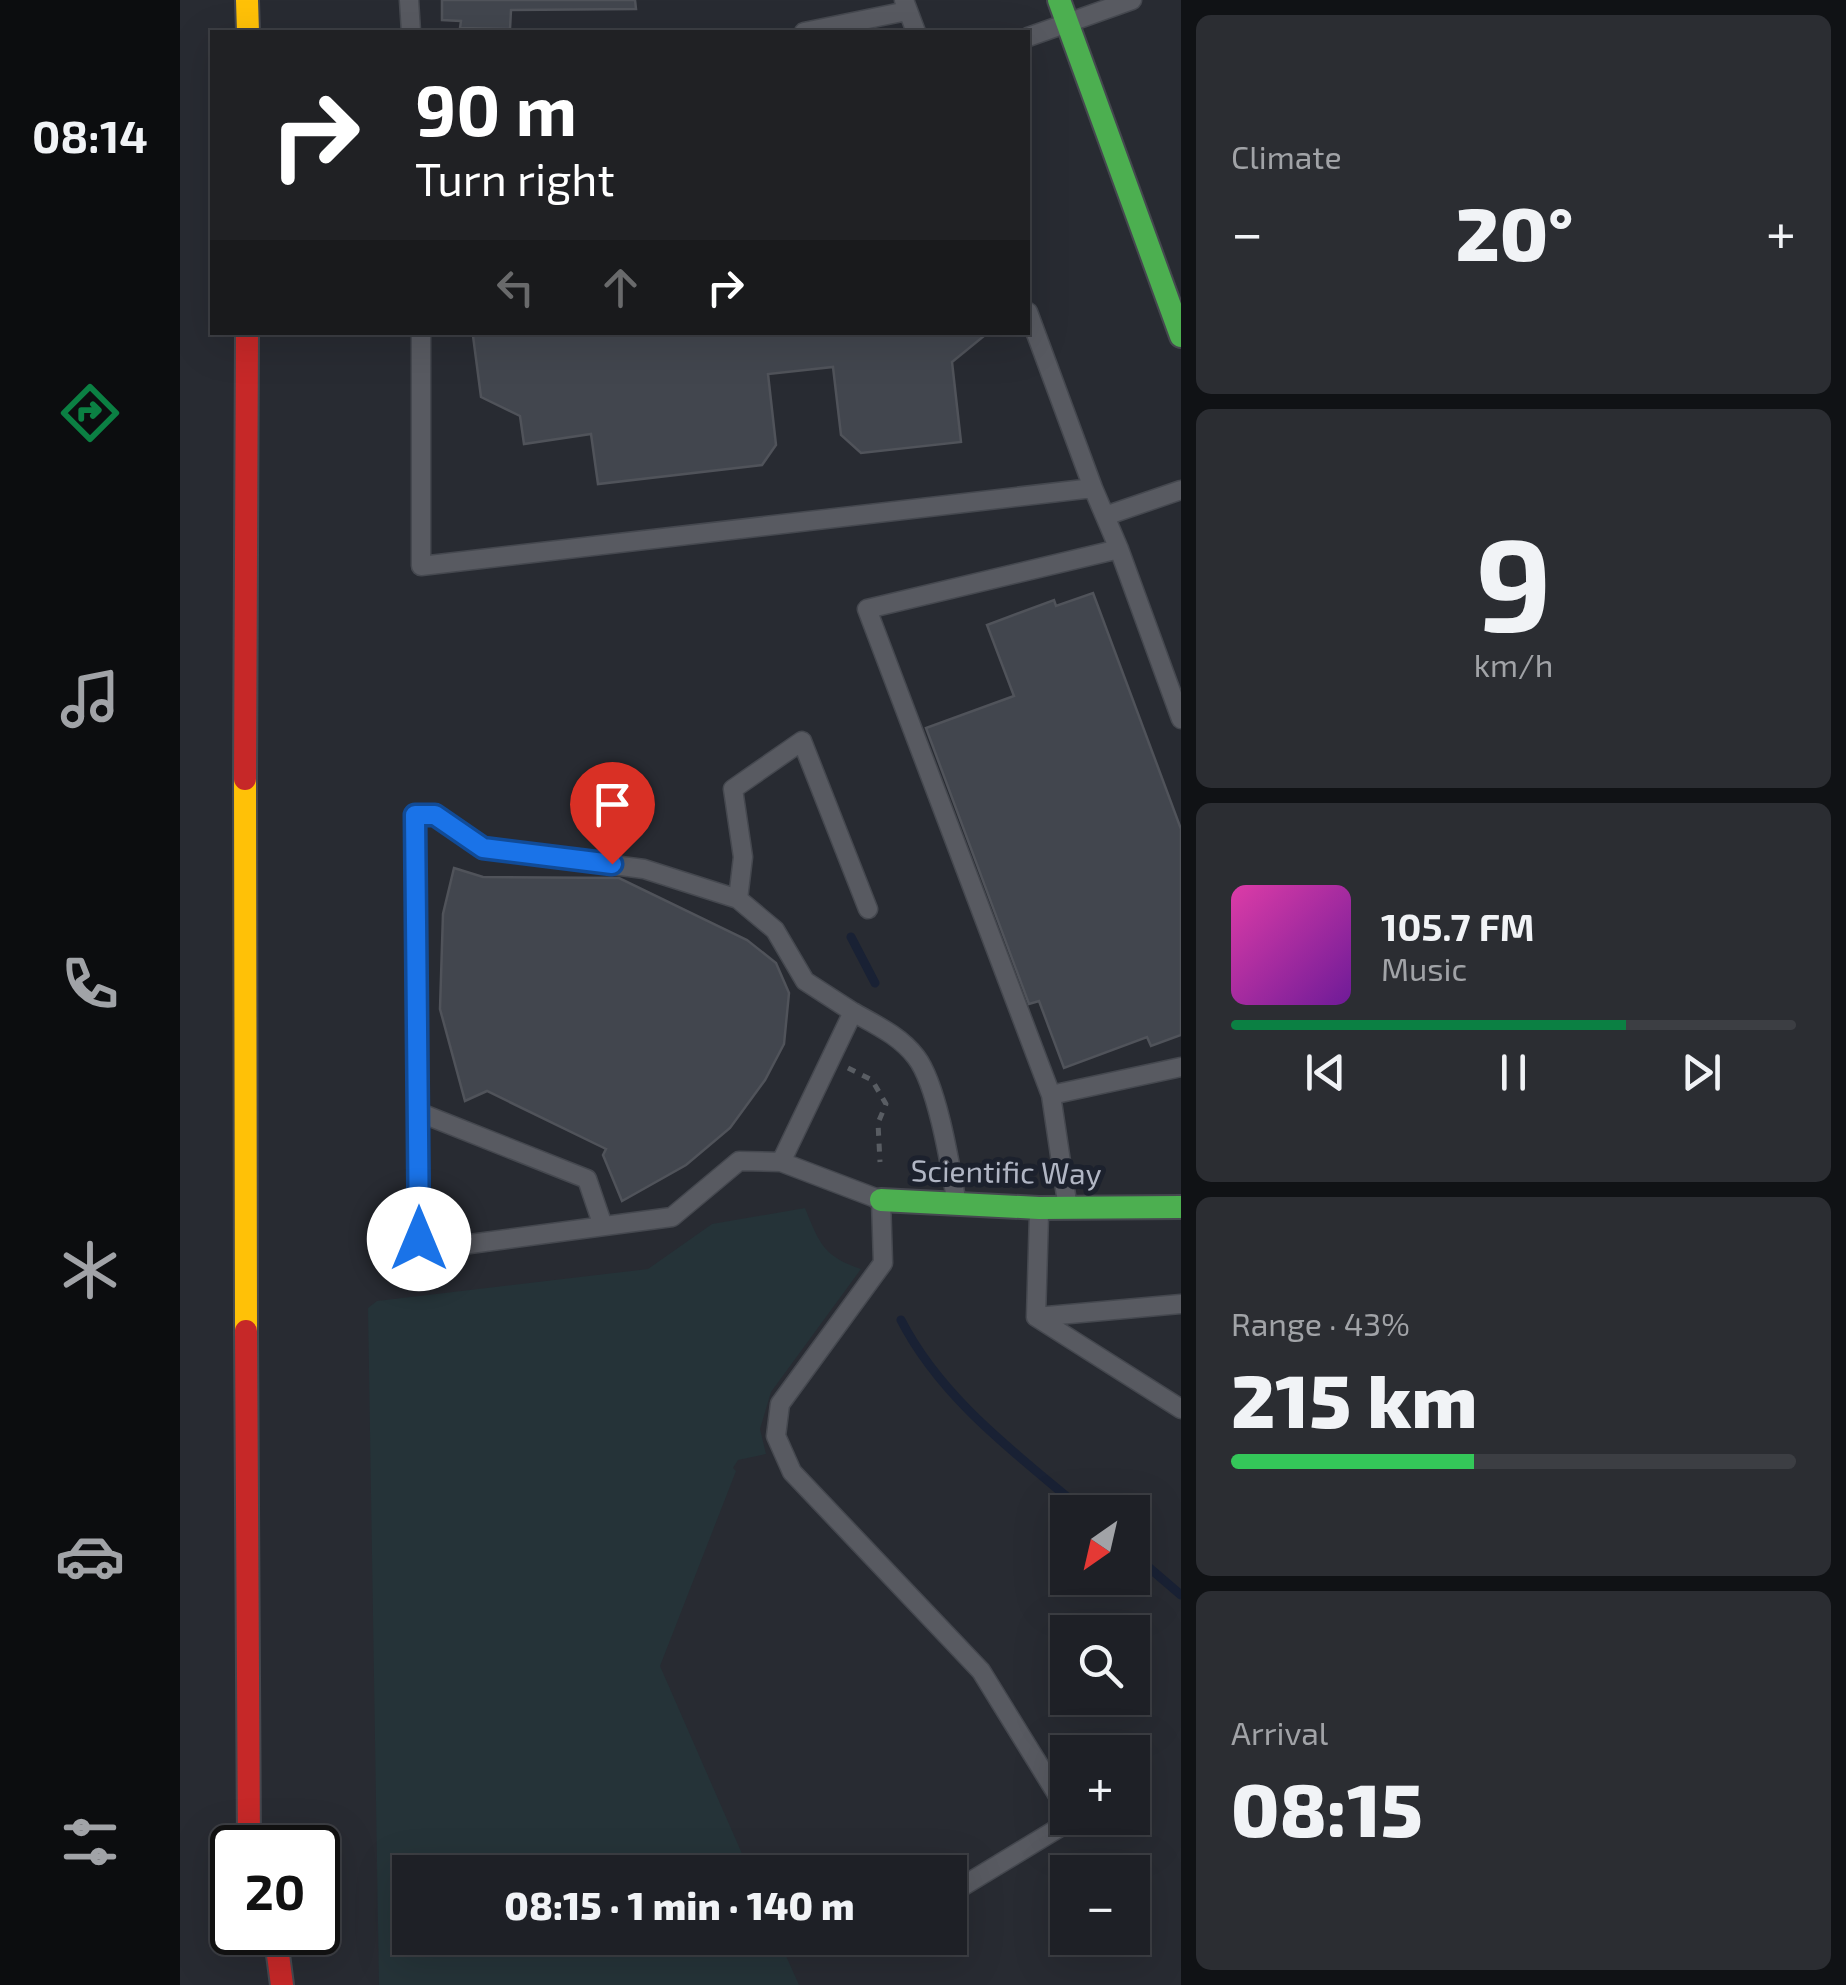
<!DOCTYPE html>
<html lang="en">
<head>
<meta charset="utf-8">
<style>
  body { margin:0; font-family:"Exo 2",sans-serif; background:#2b2d32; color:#f1f3f6; height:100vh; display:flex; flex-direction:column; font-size:38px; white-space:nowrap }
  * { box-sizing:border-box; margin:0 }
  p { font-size:32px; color:#a1a3a7 }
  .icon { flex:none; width:55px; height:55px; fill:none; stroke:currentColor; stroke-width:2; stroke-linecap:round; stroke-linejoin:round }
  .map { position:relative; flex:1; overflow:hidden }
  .drawer { display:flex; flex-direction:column; gap:15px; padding:15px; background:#101215; width:665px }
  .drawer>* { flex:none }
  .hud { position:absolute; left:30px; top:30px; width:820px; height:305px; border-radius:0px; box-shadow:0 10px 40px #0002,0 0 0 2px #3c3e43; background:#202124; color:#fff; overflow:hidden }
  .needle { width:65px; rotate:214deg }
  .controls { position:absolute; left:870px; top:1495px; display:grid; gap:20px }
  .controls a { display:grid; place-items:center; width:100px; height:100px; border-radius:0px; background:#1e2026; box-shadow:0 10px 40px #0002,0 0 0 2px #3c3e43; font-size:50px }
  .speed { position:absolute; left:30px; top:1825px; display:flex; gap:20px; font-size:50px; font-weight:700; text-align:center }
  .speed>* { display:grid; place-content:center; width:130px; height:130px; border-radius:50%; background:#1e2026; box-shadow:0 10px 40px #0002,0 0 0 2px #3c3e43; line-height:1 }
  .speed .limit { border:5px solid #111; border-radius:15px; background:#fff; color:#111 }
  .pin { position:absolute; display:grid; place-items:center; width:85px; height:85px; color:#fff; margin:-102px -42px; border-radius:50% 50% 50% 0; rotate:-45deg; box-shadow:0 0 10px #0007 }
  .pin .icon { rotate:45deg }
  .me { position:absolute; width:110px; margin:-55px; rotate:0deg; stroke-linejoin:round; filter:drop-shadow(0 0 8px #0008) }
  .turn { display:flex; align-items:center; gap:35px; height:210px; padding:0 40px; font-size:45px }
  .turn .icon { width:130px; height:130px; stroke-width:2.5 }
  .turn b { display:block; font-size:70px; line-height:85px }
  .lanes { display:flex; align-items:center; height:95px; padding:0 40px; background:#0003; justify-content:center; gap:50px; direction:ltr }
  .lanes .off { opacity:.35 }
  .big { font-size:75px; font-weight:800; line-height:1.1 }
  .drawer .tile { flex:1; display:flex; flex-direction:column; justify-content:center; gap:15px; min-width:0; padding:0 35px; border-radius:15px; background:#2b2d32 }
  .drawer .dial { align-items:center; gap:0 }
  .dial b { font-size:130px; line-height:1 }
  .song { display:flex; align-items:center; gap:30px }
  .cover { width:120px; height:120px; border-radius:15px; background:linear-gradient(135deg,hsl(320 70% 55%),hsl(280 70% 35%)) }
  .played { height:10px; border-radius:5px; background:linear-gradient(90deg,#0b8043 70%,#3c3e43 70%) }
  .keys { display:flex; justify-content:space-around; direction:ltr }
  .heat { display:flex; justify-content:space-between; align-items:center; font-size:55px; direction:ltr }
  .charge { height:15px; border-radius:8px; background:linear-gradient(90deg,#34c759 43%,#3c3e43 0) }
  .trip { position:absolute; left:212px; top:1855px; width:575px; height:100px; border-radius:0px; background:#1e2026; box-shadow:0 10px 40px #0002,0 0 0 2px #3c3e43; font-weight:800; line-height:100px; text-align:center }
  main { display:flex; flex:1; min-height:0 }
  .tab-bar { display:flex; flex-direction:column; width:180px; justify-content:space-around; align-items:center; background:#0c0d0f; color:#a1a3a7 }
  .tab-bar .icon { width:70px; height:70px }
  .tab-bar .current { color:#0b8043 }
  .tab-bar b { font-size:45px; color:#f1f3f6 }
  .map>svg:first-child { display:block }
  .green { fill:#253338 }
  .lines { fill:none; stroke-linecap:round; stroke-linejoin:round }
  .stream { stroke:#192134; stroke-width:9 }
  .building { fill:#42464e; stroke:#50535a; stroke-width:2.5 }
  .lane-casing { stroke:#45484f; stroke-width:21 }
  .fast-casing { stroke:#45484f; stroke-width:26 }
  .slow-casing { stroke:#45484f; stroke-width:26 }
  .jam-casing { stroke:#45484f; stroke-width:26 }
  .path { stroke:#595d63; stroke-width:5; stroke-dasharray:8 8; stroke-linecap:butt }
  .lane { stroke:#585a61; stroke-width:18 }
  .fast { stroke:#4caf50; stroke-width:22 }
  .slow { stroke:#ffc107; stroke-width:22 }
  .jam { stroke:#c62828; stroke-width:22 }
  .route-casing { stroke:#114b97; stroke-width:25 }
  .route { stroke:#1a73e8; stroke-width:18 }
  .labels { text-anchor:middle; stroke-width:10; stroke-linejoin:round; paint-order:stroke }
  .street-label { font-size:30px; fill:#b1b6c4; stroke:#1c212d }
</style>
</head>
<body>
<main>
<nav class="tab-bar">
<b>08:14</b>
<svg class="icon current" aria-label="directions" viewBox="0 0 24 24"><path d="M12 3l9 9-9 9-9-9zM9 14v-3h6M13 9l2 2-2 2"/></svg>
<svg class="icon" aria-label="music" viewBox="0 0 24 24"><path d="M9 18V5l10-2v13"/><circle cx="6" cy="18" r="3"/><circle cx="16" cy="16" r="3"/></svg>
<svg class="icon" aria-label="phone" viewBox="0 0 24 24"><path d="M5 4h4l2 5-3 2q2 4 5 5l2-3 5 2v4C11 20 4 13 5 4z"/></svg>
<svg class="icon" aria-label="climate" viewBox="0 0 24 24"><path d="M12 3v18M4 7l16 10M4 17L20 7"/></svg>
<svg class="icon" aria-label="car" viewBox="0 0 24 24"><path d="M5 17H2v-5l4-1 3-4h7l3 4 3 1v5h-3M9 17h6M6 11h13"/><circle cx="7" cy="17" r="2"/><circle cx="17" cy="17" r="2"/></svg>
<svg class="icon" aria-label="filters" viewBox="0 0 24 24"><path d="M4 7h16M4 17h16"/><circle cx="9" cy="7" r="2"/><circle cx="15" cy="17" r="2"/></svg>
</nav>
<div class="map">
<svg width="1001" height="1985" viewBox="0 0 1001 1985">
  <rect width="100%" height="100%" fill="#282b32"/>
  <path class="green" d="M625 1208C639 1243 644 1257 681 1269L591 1392 580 1429 586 1454 558 1460 553 1468 556 1471 480 1666 570 1872H230V1938H598L619 1985H199L188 1308 197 1301 468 1269 532 1224Z"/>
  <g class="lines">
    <path class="stream" d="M671 937 695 983
      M721 1320C762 1400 838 1455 905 1512
      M952 1553 1001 1595"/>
  </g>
  <path class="building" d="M262 0H455L456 9 331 10 330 29 280 28 281 21 262 20Z
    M297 332H804V336L772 362 781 442 681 453 661 435 653 367 588 374 596 445 582 465 418 484 411 434 344 444 340 416 301 397 293 336Z
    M913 593 1001 829V1035L971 1046 967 1037 884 1068 859 1001 849 1004 746 728 834 696 807 625 874 600 876 606Z
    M274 868 303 877 439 878 567 940 596 963 609 993 604 1044 585 1080 550 1128 506 1165 442 1201 423 1155 426 1149 307 1091 285 1101 260 1009 263 914Z"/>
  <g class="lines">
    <g class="lane-casing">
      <path id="lane" d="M229 0 231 32
        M724 0 736 32
        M624 32 727 11
        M848 37 952 0
        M241 332V566L913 488 848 312
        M925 516 1001 490
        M939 549 1001 719
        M558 899 563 857 553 789 622 741 688 909
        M871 1095 1001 1067
        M238 1112 407 1179 423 1226
        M601 1162 559 1161 492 1217 260 1248 239 1239 235 815H255L303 848 464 869 558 899 595 930 625 981 673 1012
        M776 1199C770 1164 757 1084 736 1057 720 1036 696 1025 673 1012L601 1162 701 1200 703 1263 600 1404 596 1436 612 1472 801 1671 888 1812
        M887 1202 871 1095 687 609 939 549 913 488
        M859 1214 856 1317 1001 1409
        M856 1317 1001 1304
        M770 1894 895 1818"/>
    </g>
    <g class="fast-casing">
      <path id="fast" d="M879 0 1001 336
        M701 1200 859 1208 1001 1207"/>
    </g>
    <g class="slow-casing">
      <path id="slow" d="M67 0 68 32
        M65 779 66 1331"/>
    </g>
    <g class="jam-casing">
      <path id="jam" d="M65 779 67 332
        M66 1331 69 1848
        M95 1932 102 1985"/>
    </g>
    <path class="path" d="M668 1068 692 1080 706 1104 698 1123 700 1162"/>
    <use href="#lane" class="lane"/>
    <use href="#fast" class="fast"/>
    <use href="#slow" class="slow"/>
    <use href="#jam" class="jam"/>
  </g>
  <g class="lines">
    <g class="route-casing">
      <path id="route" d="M239 1239 235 815H255L303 848 432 864"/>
    </g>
    <use href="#route" class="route"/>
  </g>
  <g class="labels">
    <g class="street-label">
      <text transform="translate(826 1173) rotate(1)" y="10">Scientific Way</text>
    </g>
  </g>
</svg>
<div class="controls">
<a><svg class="needle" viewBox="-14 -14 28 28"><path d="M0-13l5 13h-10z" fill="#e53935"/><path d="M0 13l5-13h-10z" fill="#a1a3a7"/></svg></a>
<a><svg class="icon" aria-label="search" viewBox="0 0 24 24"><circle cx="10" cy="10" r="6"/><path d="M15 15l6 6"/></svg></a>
<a>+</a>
<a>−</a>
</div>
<div class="speed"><div class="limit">20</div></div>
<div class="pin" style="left:432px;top:864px;background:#d93025"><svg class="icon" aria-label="arrive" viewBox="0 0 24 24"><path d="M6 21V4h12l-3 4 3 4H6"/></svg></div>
<svg class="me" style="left:239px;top:1239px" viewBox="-20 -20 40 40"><circle r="19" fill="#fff"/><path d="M0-13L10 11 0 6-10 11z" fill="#1a73e8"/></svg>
<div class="trip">08:15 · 1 min · 140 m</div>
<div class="hud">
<div class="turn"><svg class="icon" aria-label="right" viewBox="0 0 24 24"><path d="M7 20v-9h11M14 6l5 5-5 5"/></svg><div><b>90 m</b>Turn right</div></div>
<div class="lanes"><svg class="icon off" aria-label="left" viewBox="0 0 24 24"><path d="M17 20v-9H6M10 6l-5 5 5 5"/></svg><svg class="icon off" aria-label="ahead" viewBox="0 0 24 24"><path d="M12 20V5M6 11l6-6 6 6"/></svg><svg class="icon" aria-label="right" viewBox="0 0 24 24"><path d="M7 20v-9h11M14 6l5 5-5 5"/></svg></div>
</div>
</div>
<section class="drawer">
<div class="tile"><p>Climate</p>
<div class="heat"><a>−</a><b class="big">20°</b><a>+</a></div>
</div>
<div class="tile dial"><b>9</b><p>km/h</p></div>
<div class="tile">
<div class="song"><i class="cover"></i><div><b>105.7 FM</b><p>Music</p></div></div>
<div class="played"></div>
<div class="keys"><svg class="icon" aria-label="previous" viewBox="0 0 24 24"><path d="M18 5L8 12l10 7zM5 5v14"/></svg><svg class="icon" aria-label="pause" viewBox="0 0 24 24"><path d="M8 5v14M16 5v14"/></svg><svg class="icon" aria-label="next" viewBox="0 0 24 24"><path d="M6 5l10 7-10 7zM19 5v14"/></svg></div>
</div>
<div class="tile"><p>Range · 43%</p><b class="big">215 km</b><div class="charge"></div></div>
<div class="tile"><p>Arrival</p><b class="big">08:15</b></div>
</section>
</main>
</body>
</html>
